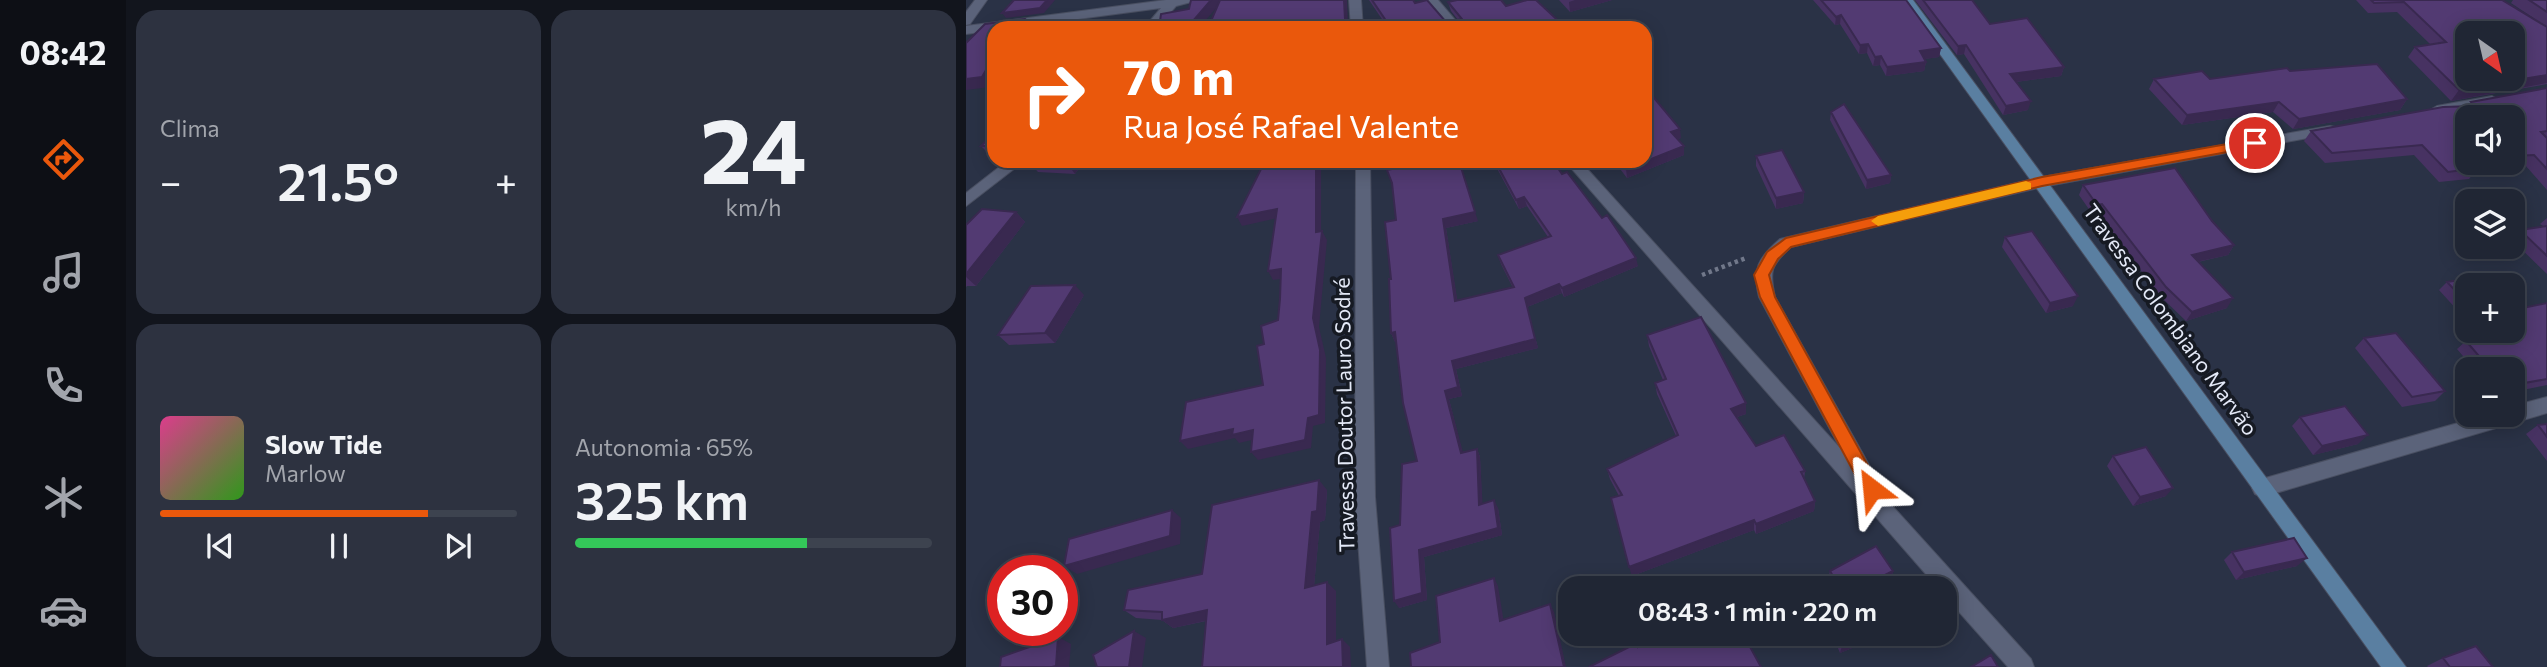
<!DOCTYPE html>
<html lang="pt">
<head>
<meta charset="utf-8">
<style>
  body { margin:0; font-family:Commissioner,sans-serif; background:#2d3240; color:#f1f3f6; height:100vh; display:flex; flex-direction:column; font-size:26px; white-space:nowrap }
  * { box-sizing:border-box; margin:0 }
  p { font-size:23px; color:#a2a5ac }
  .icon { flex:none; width:38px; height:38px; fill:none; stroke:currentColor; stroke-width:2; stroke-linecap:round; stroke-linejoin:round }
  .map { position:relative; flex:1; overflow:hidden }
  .panel { display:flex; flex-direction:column; gap:10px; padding:10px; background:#12151d; width:840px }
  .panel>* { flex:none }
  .top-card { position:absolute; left:21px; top:21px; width:665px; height:147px; border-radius:21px; box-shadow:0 4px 18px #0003,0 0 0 2px #3d434f; background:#ea580c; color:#fff; overflow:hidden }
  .needle { width:46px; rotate:146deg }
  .fabs { position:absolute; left:1489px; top:21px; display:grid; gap:14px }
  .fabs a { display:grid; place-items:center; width:70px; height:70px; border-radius:14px; background:#202634; box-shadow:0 4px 18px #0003,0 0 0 2px #3d434f; font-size:35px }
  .speed { position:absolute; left:21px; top:555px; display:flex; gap:14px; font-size:35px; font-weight:700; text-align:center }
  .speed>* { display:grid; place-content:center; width:91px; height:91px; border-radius:50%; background:#202634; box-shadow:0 4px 18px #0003,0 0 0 2px #3d434f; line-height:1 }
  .speed .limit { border:10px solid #d22; background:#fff; color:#111 }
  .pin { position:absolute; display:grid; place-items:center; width:60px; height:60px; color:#fff; margin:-30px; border:4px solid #fff; border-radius:50%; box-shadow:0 2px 7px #0007 }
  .me { position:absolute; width:77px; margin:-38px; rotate:331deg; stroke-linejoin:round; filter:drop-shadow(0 0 5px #0008) }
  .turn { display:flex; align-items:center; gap:24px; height:147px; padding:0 21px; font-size:32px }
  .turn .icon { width:91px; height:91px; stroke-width:2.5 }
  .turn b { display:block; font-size:49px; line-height:60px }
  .big { font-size:52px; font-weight:600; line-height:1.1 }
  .panel .widget { flex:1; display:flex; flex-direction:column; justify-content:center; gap:10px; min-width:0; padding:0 24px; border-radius:21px; background:#2d3240 }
  .panel .dial { align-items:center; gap:0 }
  .dial b { font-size:91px; line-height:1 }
  .song { display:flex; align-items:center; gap:21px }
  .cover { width:84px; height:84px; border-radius:10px; background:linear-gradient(135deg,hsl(330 70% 55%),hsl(110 70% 35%)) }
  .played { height:7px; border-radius:4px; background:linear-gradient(90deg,#ea580c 75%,#3d434f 75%) }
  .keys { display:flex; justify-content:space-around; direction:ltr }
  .heat { display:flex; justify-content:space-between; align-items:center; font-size:38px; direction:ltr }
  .charge { height:10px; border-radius:5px; background:linear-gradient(90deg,#34c759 65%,#3d434f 0) }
  .panel .tiles { flex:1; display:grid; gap:10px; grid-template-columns:repeat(2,1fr) }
  .trip { position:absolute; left:592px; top:576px; width:399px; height:70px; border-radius:21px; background:#202634; box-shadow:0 4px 18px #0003,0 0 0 2px #3d434f; font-weight:600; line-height:70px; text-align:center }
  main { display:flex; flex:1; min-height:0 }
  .menu { display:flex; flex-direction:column; width:126px; justify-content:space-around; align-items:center; background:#0d0f15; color:#a2a5ac }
  .menu .icon { width:49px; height:49px }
  .menu .active { color:#ea580c }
  .menu b { font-size:32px; color:#f1f3f6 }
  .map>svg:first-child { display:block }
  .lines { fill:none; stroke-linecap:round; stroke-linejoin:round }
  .minor-casing { stroke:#494f61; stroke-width:2 }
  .tertiary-casing { stroke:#494f61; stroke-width:2 }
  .secondary-casing { stroke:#494f61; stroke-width:2 }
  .path { stroke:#71788a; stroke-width:4.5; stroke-dasharray:3.5 3.5; stroke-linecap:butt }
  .minor { fill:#5b637a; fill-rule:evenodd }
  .tertiary { fill:#5b637a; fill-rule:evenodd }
  .secondary { fill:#5a7fa1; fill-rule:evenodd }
  .wall { fill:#473262; fill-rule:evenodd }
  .shaded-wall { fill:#392950 }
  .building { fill:#523a72; stroke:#392950; stroke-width:2; fill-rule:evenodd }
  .route { fill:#ea580c; stroke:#983908; stroke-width:2 }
  .slow { fill:#f59e0b }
  .labels { text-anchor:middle; stroke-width:7; stroke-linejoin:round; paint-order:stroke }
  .street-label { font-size:21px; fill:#e4e9f7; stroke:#161a23 }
</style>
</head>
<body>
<main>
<nav class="menu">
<b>08:42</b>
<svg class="icon active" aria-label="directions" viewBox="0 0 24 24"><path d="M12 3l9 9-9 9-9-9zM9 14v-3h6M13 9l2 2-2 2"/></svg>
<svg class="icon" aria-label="music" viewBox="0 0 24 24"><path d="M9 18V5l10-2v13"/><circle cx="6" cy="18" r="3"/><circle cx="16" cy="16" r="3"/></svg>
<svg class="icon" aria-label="phone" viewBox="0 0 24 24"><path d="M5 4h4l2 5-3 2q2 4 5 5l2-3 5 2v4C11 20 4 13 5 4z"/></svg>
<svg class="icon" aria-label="climate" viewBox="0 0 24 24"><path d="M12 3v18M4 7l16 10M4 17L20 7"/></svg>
<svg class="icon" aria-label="car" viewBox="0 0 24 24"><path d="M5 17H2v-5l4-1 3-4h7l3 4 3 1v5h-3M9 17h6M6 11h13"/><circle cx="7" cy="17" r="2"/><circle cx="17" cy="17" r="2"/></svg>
</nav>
<section class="panel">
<div class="tiles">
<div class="widget"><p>Clima</p>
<div class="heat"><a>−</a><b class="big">21.5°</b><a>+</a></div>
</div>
<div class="widget dial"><b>24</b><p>km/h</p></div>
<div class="widget">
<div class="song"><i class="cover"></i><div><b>Slow Tide</b><p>Marlow</p></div></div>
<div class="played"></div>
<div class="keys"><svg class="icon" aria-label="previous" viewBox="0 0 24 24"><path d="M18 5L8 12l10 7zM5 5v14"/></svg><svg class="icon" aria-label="pause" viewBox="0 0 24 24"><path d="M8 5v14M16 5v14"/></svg><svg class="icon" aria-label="next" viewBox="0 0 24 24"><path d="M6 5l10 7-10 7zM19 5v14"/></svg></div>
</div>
<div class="widget"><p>Autonomia · 65%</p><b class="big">325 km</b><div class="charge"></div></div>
</div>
</section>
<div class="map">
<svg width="1581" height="667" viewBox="0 0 1581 667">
  <rect width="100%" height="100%" fill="#2a3246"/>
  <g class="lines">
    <g class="minor-casing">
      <path id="minor" d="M9 0H21L4 24 0 25V12Z
        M200 0H233L210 6 191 28H178L195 8 0 34V26Z
        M383 0H395L397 28H385Z
        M1526 96 1533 100 1531 103 1471 114 1464 110 1471 106Z
        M1364 126 1369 127V133L1076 187 825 247C805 265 803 271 809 297L916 488 919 494 916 500 909 503 902 500 793 297C786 269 792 258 814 239L1076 177Z
        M41 161H58L0 206V193Z
        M390 161H404L409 497 423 667H401L389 497Z
        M1581 397V413L1296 497 1289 494 1286 488 1289 482 1296 479 1520 415H1547V406Z"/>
    </g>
    <g class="tertiary-casing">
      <path id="tertiary" d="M460 0H472L496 28H483Z
        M599 161H614L1065 659 1068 667H1042L978 595V588H972Z"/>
    </g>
    <g class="secondary-casing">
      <path id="secondary" d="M935 0H947L1440 667H1415Z"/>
    </g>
    <path class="path" d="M736 275 780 258"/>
    <use href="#minor" class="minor"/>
    <use href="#tertiary" class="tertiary"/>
    <use href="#secondary" class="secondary"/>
  </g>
  <path class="wall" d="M403 0H447L449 3 480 22 492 20 485 11 482 2 540 6 600 28H422Z
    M593 0H646L604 12Z
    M847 0H940L975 48 973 57 958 59 960 62 958 71 920 76 914 65 907 66 901 53 893 54 874 24 869 25Z
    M949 0H1006L1024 24 1098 67 1095 76 1050 82 1062 110 1037 115 998 54 991 55Z
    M1390 0H1536L1581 27V84L1485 101 1442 57 1449 47 1465 45 1431 12 1402 13Z
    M1547 0H1581V27L1545 3Z
    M1324 71 1441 99 1434 110 1327 129 1307 112 1216 125 1183 89 1188 79H1244Z
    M679 87 715 138 711 139 718 146V155L661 178 648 161H679Z
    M1581 88V190L1559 165 1510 167 1512 168 1503 179 1473 182 1448 155 1359 163 1338 141 1345 131 1502 106 1505 102ZM1502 117H1547V163H1502Z
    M865 112 925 175 924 183 900 189 864 120Z
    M28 133V154L22 153 15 146Z
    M790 156 838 192 837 203 810 209 790 166Z
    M68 161H118L109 174 72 172 65 164Z
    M527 161H587L596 174 672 266 598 297 596 293 561 307 572 348 490 369 496 396 483 399 496 452 511 449 514 457 516 504 532 508 536 535 458 557 461 600 433 608 434 525 451 461 430 341 429 342 425 333V279L419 222 512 221 480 228 491 301 547 288 535 264 532 255 582 237 561 206 553 209Z
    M1117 185 1246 221 1268 245 1262 255 1232 262 1261 308 1220 321 1195 297 1132 214 1127 215 1113 195Z
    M50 212 59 222 10 286H1L0 287V225Z
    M1581 218V274L1547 241V237L1554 230 1577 226 1574 224Z
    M1039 237 1107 306 1080 313 1036 247Z
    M1481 282 1502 285V322L1473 290Z
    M118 295 89 343 43 345 32 335Z
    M1581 303V385L1547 392V369H1508L1491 349 1500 341 1516 338 1509 331H1547Z
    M681 335 780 403V414L771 417 790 446 839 471 838 480 849 501 848 511 790 534 788 530 666 576 653 496 644 479 641 469 710 436 691 394 689 383 697 380 683 346Z
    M1398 338 1479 391 1469 401 1436 407 1389 348Z
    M1334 417 1392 444 1347 455 1326 426Z
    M1581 424V461L1560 434 1572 425Z
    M1147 456 1200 496 1167 506 1141 466Z
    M361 490 359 520 354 522 348 586 370 591V641L384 647 240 621 207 628 196 620 170 618 158 610 236 574Z
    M1266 552 1331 566 1270 580 1258 560Z
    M864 571H927L925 579 920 581 924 588H868L862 579Z
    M866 634H920L874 653Z
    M1477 658 1527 667H1462L1461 666Z"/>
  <path class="shaded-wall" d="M81 0H89L78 13 40 18 36 13Z
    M245 0H257L233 28H221Z
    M378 0H381L382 28 379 19Z
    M609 0H646L604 12 603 2Z
    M875 15 874 24 869 25 870 17Z
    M58 19 65 28H49Z
    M902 44 901 53 893 54 894 45Z
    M1000 45 998 54 991 55 992 46Z
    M975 48 973 57 952 60 954 51Z
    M28 56V79L24 87 0 90V79Z
    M915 56 914 65 907 66 909 57Z
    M960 62 958 71 920 76 921 67Z
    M1098 67 1095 76 1042 83 1044 74Z
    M1581 75V83L1485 101 1493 90Z
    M1441 99 1434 110 1327 129 1333 119Z
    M1065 101 1062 110 1037 115 1040 106Z
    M1313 102 1307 112 1216 125 1221 115Z
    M714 129 715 138 706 141 705 132Z
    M718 146V155L661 178 660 169Z
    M106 161H118L109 174 103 166Z
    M344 161H352L351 164 355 170V241L350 232Z
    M493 161 512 221 480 228 493 310 489 301 477 219Z
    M925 175 924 183 900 189 901 180Z
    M838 192 837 203 810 209V198Z
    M558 197 561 206 553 209 550 200Z
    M1136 204 1132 214 1127 215 1131 205Z
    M311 209 316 217 276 226 271 217Z
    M50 212 59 222 10 286 0 277V274Z
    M356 231 361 240 353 327 360 358 359 423 347 426 345 448 292 460 285 452 347 318Z
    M1268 245 1262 255 1221 264 1226 255Z
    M670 258 672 266 598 297 596 288Z
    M315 269 321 278 307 280 302 271Z
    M593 284 596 293 561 307 572 348 490 369 496 396 483 399 499 460 495 453 479 391 486 361 559 298Z
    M109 285 118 295 89 343 79 333Z
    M1112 296 1107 306 1080 313 1084 303Z
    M1267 298 1261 308 1220 321 1226 312Z
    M429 332 434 341 429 342 425 333Z
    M780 403V414L765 419V409Z
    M267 429 287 430 294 438 273 443 269 438 222 449 214 441Z
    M1402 435 1392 444 1347 455 1356 446Z
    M511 449 514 457 517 512 513 505Z
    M353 480 361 490 359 520 354 522 347 597 339 588 346 512Z
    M1207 488 1200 496 1167 506 1174 497Z
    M528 500 532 508 536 535 458 557 461 600 433 608 428 601 453 550Z
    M849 501 848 511 790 534V524Z
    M206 510 215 518 214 544 111 574 98 566Z
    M788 520V530L666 576 663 567Z
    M1341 558 1331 566 1270 580 1278 572Z
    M927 571 925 579 915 584 917 576Z
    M528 578 532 586 539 629 534 621Z
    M361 582 370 591V652L361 644Z
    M584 604 588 612 600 667H598Z
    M241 610 252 618 207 628 196 620Z
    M168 631 180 638 176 667H163Z
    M905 634H920L874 653 876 646Z
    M92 637 105 644 103 667H86Z
    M376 639 384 647 385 667H377Z"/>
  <path class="building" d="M48 0H81L74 8 36 13Z
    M225 0H245L221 28H193L195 14 223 9Z
    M254 0H378L379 19 389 22 388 28H242Z
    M406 0H447L449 3 461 0 480 22 496 19 482 2 491 0H535L540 6 561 0H570L600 28H425Z
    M855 0H940L975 48 954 51 960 62 921 67 915 56 909 57 902 44 894 45 875 15 870 17Z
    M957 0H1006L1024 24 1061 18 1098 67 1044 74 1065 101 1040 106 1000 45 992 46Z
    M1405 0H1536L1581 27V75L1493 90 1449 47 1480 42 1438 2 1408 3ZM1502 33H1547V79H1502Z
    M1563 0H1581V12Z
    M58 19 49 28H28V56L16 77 0 79V43L19 24Z
    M1411 64 1441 99 1333 119 1313 102 1221 115 1188 79 1236 71 1244 79 1321 68 1324 71Z
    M679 87 714 129 705 132 718 146 660 169 653 161H679Z
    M1581 88V131L1575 132 1581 138V169L1568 155 1547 156V117H1502V157H1500L1502 158V163H1506L1512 168 1482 172 1456 145 1366 153 1345 131 1477 107 1509 106 1505 102Z
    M878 104 925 175 901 180 865 112Z
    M28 133V146H15Z
    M816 150 838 192 810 198 790 156Z
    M68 161H106L103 166 65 164Z
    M299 161H350V232L356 231 347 318 354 350 353 415 342 418 339 440 285 452 287 430 266 435 267 429 214 441 220 402 297 385 291 346 298 344 295 326 312 320 314 299 315 269 302 271 311 209 271 217Z
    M423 161H493L509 212 477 219 489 301 548 287 532 255 585 236 558 197 550 200 529 161H587L596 174 601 172 636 218 641 215 670 258 596 288 593 284 559 298 569 339 486 361 492 387 479 391 495 453 511 449 513 505 528 500 532 528 453 550 456 593 428 601 424 528 434 525 436 464 451 461 437 403 429 332 425 333 423 279H425L419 222 430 220 426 183 421 170 426 169Z
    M1209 168 1246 221 1268 245 1226 255 1267 298 1226 312 1200 287 1136 204 1131 205 1117 185Z
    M16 209 50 212 0 274V225Z
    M1581 226V256L1554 230Z
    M1066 231 1112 296 1084 303 1039 237Z
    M1507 278 1514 285H1502V304L1481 282Z
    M109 285 79 333 32 335 65 286Z
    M1581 303V379L1547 385V369H1524L1500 341 1531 336 1526 331H1547V310Z
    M735 317 780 403 765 409 790 446 818 435 839 471 835 472 849 501 790 524 788 520 663 567 645 498 656 495 641 469 712 435 689 383 700 379 681 335Z
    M1430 333 1479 391 1446 397 1398 338Z
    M1379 406 1402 435 1356 446 1334 417Z
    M1581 424V437L1572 425Z
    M1180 447 1207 488 1174 497 1147 456Z
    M353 480 351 511 346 512 339 588 361 582V644L376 639 377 667H236L241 610 196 620V612L158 610 162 590 236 574 246 505Z
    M206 510 204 536 98 566 103 539Z
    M1328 538 1341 558 1278 572 1266 552Z
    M910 546 927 571 917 576 924 588H874L864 571Z
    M528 578 534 621 584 604 598 667H445L444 653 474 642 470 596Z
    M168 631 163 667H131L127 655Z
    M698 634H777L795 667H623L671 643 672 647Z
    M870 634H905L876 646Z
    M92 637 90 666 86 667H34L35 657Z
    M1510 646 1527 667H1484L1477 658Z
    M1025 655 1032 667H1005Z"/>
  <path class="route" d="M1289 139 1295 143 1294 146 1076 186 825 247 812 259 803 275 809 297 915 489 913 495 906 497 900 495 794 297 788 275 801 252 820 238 1076 177Z"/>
  <path class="slow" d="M1060 181 1065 183V189L912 226 905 221 912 216Z"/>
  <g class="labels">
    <g class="street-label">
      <text transform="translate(1204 320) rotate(54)" y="7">Travessa Colombiano Marvão</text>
      <text transform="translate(379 415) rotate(-91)" y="7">Travessa Doutor Lauro Sodré</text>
    </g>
  </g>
</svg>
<div class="fabs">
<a><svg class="needle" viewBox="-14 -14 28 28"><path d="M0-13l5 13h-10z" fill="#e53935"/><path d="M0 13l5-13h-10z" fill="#a2a5ac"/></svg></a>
<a><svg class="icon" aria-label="sound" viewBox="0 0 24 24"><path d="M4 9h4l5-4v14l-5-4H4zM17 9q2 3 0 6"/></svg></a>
<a><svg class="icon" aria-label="layers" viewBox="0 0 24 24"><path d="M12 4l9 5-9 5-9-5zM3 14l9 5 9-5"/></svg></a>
<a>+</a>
<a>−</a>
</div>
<div class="speed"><div class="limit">30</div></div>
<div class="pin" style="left:1289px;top:143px;background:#d93025"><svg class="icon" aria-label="arrive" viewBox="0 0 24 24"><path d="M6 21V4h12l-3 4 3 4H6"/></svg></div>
<svg class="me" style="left:906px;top:489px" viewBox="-20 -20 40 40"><path d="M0-17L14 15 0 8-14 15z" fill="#ea580c" stroke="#fff" stroke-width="4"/></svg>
<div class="trip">08:43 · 1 min · 220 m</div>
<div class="top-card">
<div class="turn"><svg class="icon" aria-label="right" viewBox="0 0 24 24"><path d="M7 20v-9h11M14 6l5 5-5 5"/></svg><div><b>70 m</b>Rua José Rafael Valente</div></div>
</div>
</div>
</main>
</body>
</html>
